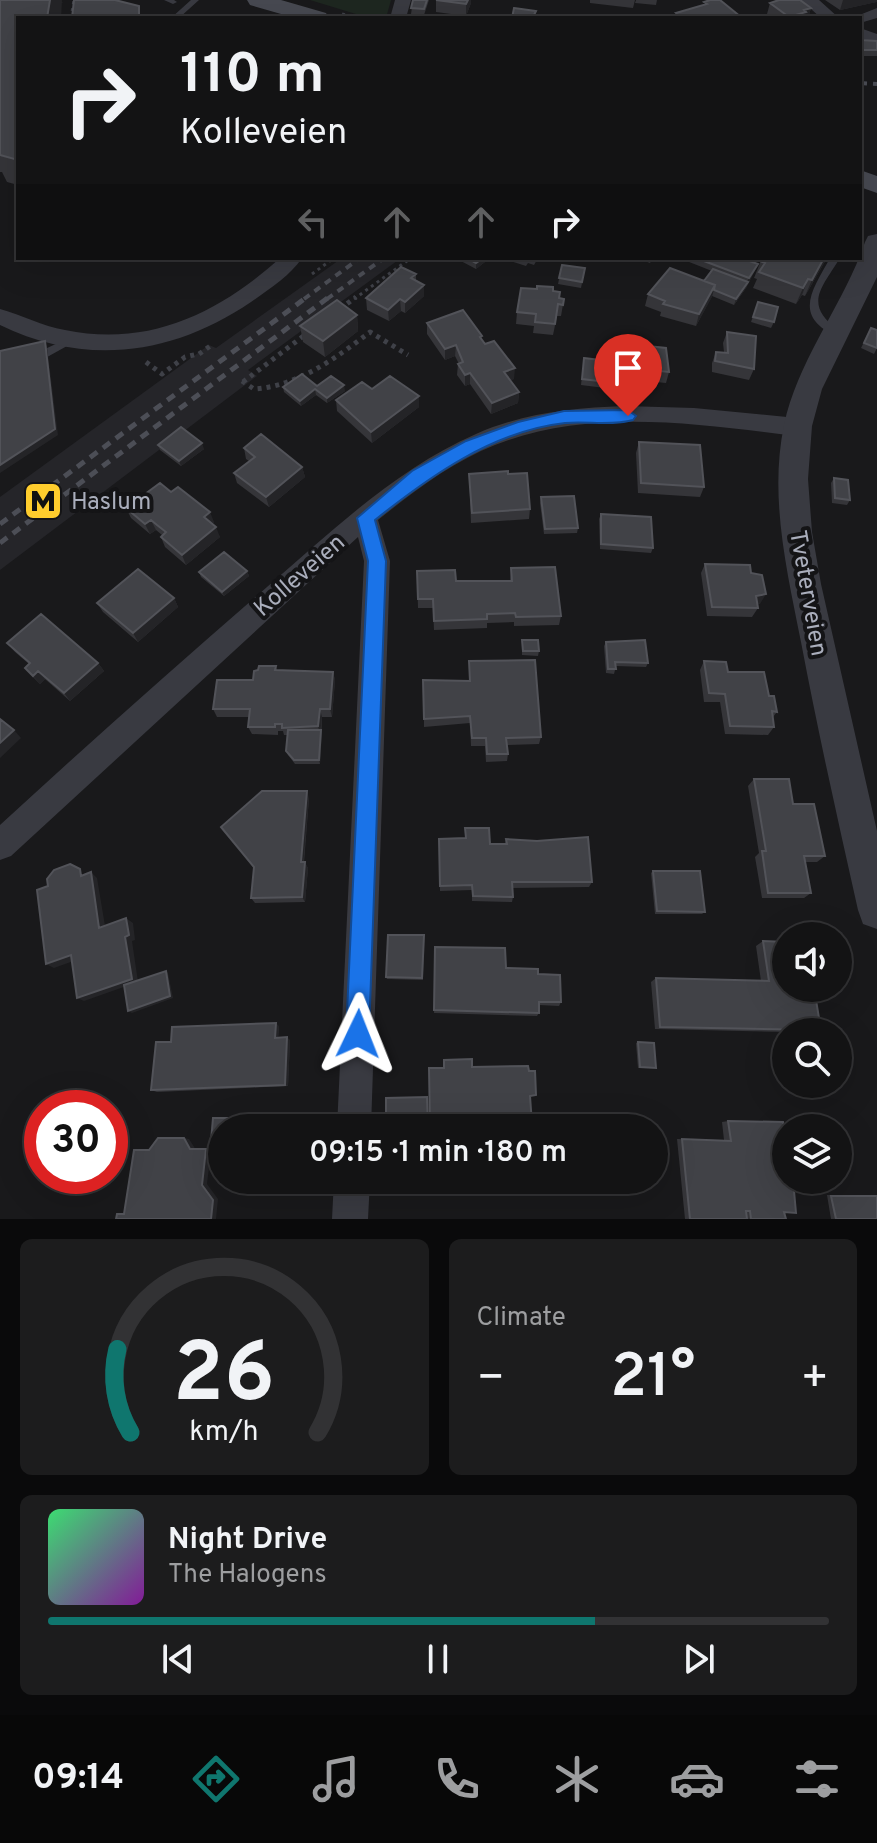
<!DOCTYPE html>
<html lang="en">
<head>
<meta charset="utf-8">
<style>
  body { margin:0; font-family:Overpass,sans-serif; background:#1c1c1d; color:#f1f3f6; height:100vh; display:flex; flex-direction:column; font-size:30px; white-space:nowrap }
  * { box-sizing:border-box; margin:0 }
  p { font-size:26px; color:#9d9ea0 }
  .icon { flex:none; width:44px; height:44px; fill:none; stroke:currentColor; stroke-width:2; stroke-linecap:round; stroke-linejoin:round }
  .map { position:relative; height:1219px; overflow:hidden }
  .details { display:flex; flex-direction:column; gap:20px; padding:20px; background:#0a0a0b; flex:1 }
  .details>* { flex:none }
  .banner { position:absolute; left:16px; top:16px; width:846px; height:244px; border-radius:0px; box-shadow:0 8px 32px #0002,0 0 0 2px #323234; background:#131314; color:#f1f3f6; overflow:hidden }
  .buttons { position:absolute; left:772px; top:922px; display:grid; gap:16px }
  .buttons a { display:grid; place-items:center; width:80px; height:80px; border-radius:50%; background:#131314; box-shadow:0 8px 32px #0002,0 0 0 2px #323234; font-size:40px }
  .speed { position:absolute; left:24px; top:1090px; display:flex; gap:16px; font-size:40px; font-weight:700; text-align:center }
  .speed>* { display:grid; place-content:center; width:104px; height:104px; border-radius:50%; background:#131314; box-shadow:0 8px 32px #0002,0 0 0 2px #323234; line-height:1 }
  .speed .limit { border:12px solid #d22; background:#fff; color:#111 }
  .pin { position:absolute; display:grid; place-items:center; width:68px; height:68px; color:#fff; margin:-82px -34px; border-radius:50% 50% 50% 0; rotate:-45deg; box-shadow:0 0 8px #0007 }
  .pin .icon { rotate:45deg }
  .me { position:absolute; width:88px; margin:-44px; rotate:2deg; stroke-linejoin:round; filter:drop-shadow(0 0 6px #0008) }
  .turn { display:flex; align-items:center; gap:28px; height:168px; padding:0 32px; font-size:36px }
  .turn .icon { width:104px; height:104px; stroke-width:2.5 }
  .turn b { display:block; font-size:56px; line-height:68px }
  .lanes { display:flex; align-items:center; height:76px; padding:0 32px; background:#0003; justify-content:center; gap:40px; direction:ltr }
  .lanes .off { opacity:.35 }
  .big { font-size:60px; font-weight:600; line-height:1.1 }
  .details .tile { flex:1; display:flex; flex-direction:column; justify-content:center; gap:12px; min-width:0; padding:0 28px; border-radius:12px; background:#1c1c1d }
  .details .dial { align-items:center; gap:0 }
  .dial svg { height:208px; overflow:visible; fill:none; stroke:#323234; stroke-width:7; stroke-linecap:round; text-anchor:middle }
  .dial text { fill:#f1f3f6; stroke:none }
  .song { display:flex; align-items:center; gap:24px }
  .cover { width:96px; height:96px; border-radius:12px; background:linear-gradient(135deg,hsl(140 70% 55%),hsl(290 70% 35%)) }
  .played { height:8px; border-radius:4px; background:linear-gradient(90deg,#0f766e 70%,#323234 70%) }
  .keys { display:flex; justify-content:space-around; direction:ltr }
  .heat { display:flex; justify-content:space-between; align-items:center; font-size:44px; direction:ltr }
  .details .tiles { flex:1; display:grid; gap:20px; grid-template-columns:1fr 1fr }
  .tile:last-child { grid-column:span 2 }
  .trip { position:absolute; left:208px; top:1114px; width:460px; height:80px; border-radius:40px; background:#131314; box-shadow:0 8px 32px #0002,0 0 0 2px #323234; font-weight:600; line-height:80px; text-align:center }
  .dock { display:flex; height:128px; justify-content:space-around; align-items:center; background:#080808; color:#9d9ea0 }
  .dock .icon { width:56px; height:56px }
  .dock .active { color:#0f766e }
  .dock b { font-size:36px; color:#f1f3f6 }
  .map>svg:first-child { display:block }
  .built { fill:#252529 }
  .green { fill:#1e2720 }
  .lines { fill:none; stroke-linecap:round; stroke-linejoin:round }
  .path-far1 { stroke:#3f4148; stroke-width:3; stroke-dasharray:3 4; stroke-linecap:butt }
  .path { stroke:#3f4148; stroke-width:5; stroke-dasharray:4 5; stroke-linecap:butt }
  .service { fill:#393a41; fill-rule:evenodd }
  .minor { fill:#393a41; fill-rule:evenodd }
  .tertiary { fill:#393a41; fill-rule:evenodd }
  .secondary { fill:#474951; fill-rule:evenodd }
  .rail-far1 { stroke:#4c4e56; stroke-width:4; stroke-dasharray:7 6; stroke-linecap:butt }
  .rail { stroke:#4c4e56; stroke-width:5; stroke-dasharray:9 7; stroke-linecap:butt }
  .wall { fill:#353539 }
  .shaded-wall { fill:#242427 }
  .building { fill:#414247; stroke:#525359; stroke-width:2 }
  .route { fill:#1a73e8; stroke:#114b97; stroke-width:2 }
  .labels { text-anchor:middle; stroke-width:8; stroke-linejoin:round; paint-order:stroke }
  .poi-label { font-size:24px; fill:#aaaebc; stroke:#141416; text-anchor:start }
  .street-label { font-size:24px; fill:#aaaebc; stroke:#141416 }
</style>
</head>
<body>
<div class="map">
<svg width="877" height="1219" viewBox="0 0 877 1219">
  <rect width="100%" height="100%" fill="#19191b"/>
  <path class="built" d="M342 258H401L248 370 257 376 0 570V497L209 345 216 348Z"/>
  <path class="green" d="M310 0H391L386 18H369Z"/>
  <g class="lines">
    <path class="path-far1" d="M342 14 357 18
      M71 18 74 0
      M312 274 334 258
      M354 299 411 258"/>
    <path class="path" d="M340 309 356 297
      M199 354 213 344
      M146 362 162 374 185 357 198 354
      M242 381 254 389C298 386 336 358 370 332L408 355
      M243 382 306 334"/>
    <path class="service" d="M164 0H174L177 2 173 4Z
      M191 0H199L179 18H171Z
      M830 258H840C821 289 803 304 839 331V335L836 336C792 316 813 289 830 258Z
      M73 336 76 337V341L40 361H32L31 358 32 355Z"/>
    <path class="minor" d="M395 0H411L406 18H390Z
      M801 0H819L839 18H821Z
      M877 8V18L860 23V18H852Z
      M860 28 877 34V44L860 38Z
      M280 258H302C290 276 268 290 251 302 173 355 86 367 0 325V309C22 315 42 326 65 330 148 347 218 314 280 258Z
      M624 406 694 408 797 418 805 421 808 427 805 433 797 436C699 424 590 407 495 445 452 462 414 491 378 520L390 561 371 1128H337L364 561 358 537 11 856 0 860V825C88 744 177 665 267 587 332 531 396 469 476 434 523 413 573 408 624 406Z
      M334 1180H370L368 1219H332Z"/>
    <path class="tertiary" d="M877 234V277L822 389 812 426 808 479 812 532 821 584 877 831V929L863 924 858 910C838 821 818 732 801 642 787 571 769 497 784 425 798 359 844 304 865 242L868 236Z"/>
    <path class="secondary" d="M247 0H281L326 13 329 18H295L250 5Z
      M860 170 877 176V193L860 187Z"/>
    <path class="rail-far1" d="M860 83 877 84
      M304 299 360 258
      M327 299 384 258"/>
    <path class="rail" d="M0 524 307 297
      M0 543 329 297"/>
  </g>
  <path class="wall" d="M0 0 63 2 18 18V185L7 182 2 172H0Z
    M413 0H429L424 15 411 14Z
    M436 0 471 3 466 16 436 12Z
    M590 0H635L633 8 590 3Z
    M636 0H657L656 5 635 3Z
    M825 0H877L876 2 840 10Z
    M770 3 811 8 808 18H772L767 14Z
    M860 40 877 41V56H860Z
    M459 258H490L476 269 459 260Z
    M501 258H538L534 265 528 263 526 266Z
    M642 258H653L650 263 642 260Z
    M679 258H741L758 264 746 288 734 305 712 296 696 326 660 316 661 312 645 306 648 294 704 281 712 271Z
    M762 258H827L805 296 802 295 796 304 753 288 757 279 754 278Z
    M562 265 585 268 581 288 558 284Z
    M416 274V281L424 296 405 313 401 311 389 321 367 310 366 298Z
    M553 291 559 298 564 299 561 316H557L553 335 533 333 534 326 516 324 517 312Z
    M758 302 774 322 771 328 751 322Z
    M357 315 358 331 325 357 303 342 300 326Z
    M427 323 482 336V340L514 379 510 380 519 392 518 403 491 414 470 384 465 386 457 375 458 364H459L455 356 445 360 427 334Z
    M871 328 877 348 874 354 861 348Z
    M727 332 754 369 749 380 712 372V363L716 352H724L723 343Z
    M619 343 669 372 666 383 615 378 617 354Z
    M584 358 607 382 605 388 581 385Z
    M317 386 345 391 327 403 316 395 301 406 284 392 283 387Z
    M372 389 419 407 372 443 337 411 336 400Z
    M639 442 704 487 700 497 638 493 636 453Z
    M158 445 204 449 181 466 160 450Z
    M244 448 302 467 305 477 269 507 237 483 234 473 249 461 246 459Z
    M469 474H508L530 509 529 519 471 523Z
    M834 478 850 500 847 505 832 503 831 483Z
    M171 492 214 522 212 524 220 537 186 565 165 547 161 537 162 535 156 530 150 534 131 518 126 508Z
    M541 497 578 528 577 533 544 534 540 503Z
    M601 514 653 548 651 553 600 549 599 519Z
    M705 564 760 604H757L758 608 752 617 707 616 701 573Z
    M511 568 561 616 559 625 514 626V622L487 623V628L434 630 433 608H418L417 571 456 581H510Z
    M247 571 249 576 224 596 201 577 199 572Z
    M174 598 178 607 138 642 103 612 97 603Z
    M522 640 539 651 538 656 522 655Z
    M606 642 648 663 646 667 616 666 614 674 606 673 604 646Z
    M7 643 98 663 104 671 70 701 45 679 40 684 32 676 25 668 29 664 15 652Z
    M469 661 541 737 539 744 507 745 508 754 507 761 486 762 485 746H471L470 723 424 727V719L469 681Z
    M704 661 728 672 769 696 777 712 773 717 774 727 768 735 725 734 720 702H704L700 670Z
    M276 666 277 670 333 672 335 680 332 717H322L320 764H295L288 755 286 751 287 735H284L283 731H278V735L252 734 248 727 249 717H217L213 709 253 680Z
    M754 779 793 804 825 856 817 862H805L811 893 804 898H762L755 857 759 853 748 786Z
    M309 798 304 862 308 868 305 902 255 903 251 898 254 868 221 827Z
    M465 828 490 844H505L506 839 592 882 589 887 513 888V897L512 902 472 901V890L440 891 439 839 465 838Z
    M653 871 705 912 702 914H655L651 873Z
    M424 935 423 980 387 979 386 977Z
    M763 941 821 1030 815 1032H789L655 1029 651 982 656 978 761 981 756 946Z
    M435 947 506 968 538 974 561 1002 559 1006 539 1005V1013L537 1016 434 1013Z
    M279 1026 278 1038 290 1040 288 1086 157 1092 151 1090 171 1042Z
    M638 1042 656 1068H638L636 1043Z
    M728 1121 784 1212 786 1219H685L677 1139 724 1140 722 1122Z
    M827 1195 877 1196V1219H831Z"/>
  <path class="shaded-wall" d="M50 0H62L61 18H47Z
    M468 0H471V3L466 16V4Z
    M843 0H877V2L840 10Z
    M811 8 808 18H789L804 10Z
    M483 258H490L476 269V263Z
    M824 258H827L805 296 812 280Z
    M758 264 746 288 734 305 736 299Z
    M808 279 802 295 796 304 803 288Z
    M424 285V296L405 313V302Z
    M715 285 712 297 696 326 699 314Z
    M400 299 401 311 389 321 388 310Z
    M357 315 358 331 325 357 323 341Z
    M45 341 47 347 58 435 0 473V465Z
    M456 345 455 356 445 360V349Z
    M515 368 514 379 503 383 504 372Z
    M470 373V384L465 386V375Z
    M344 385 345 391 327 403V398Z
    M315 389 316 395 301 406 300 401Z
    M519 392 518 403 491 414 492 403Z
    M419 396V407L372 443 371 432Z
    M202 443 204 449 181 466 179 461Z
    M302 467 305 477 269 507 266 497Z
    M210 512 214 522 208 527 204 517Z
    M151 520 156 530 150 534 145 524Z
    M216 527 220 537 186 565 182 555Z
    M247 571 249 576 224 596 222 592Z
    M766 594 760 604 751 605 756 596Z
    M174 598 178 607 138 642 133 633Z
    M98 663 104 671 70 701 64 693Z
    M38 671 45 679 40 684 33 676Z
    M333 672 335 680 332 717 330 709Z
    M320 709 322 717 320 734 318 726Z
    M14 730 21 738 0 758V743Z
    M321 730 322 734 320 764 319 760Z
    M307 791 309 798 303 867 301 862Z
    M305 862 308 868 305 902 302 897Z
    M91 872 97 878 106 932 99 928Z
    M126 918 133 923 135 940 132 941 138 982 84 1001 77 998 125 937Z
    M71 955 79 959 54 968 46 964Z
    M166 971 168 973 173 998 132 1013 128 1011Z
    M276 1023 279 1026 278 1040 275 1038Z
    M287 1037 290 1040 288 1086 285 1085Z
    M184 1138 189 1139 196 1150 190 1149Z
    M206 1149 211 1150 207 1184 218 1199 216 1219H211L202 1185Z"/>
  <path class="building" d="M0 0H50L47 18H18V160L0 155Z
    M74 0H115L139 6V18H72Z
    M413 0H427L424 9 411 8Z
    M436 0H468L466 4Z
    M710 0H720L741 17 682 18 676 13 707 4 704 2Z
    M779 0H800L811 8 804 10 806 12 789 17 770 3Z
    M514 8 536 11 534 15 556 18H512Z
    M860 40 877 41V50H860Z
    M467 258H483L476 263Z
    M696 258H741L758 264 749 278Z
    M762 258H824L812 280 808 279 803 288 759 272 765 263 760 261Z
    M562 265 585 268 582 282 559 278Z
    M401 267 416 274 411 278 424 285 405 302 400 299 388 310 366 298Z
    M670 268 715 285 699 314 663 304 665 301 648 294Z
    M713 269 748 282 736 299 714 290 715 285 704 281Z
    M537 286 553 287V291L560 292 559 298 564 299 563 305 558 304 555 324 535 322 536 314 517 312 521 288 537 289Z
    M337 300 357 315 323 341 300 326Z
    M758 302 778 307 774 322 753 317Z
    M463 310 482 336 480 337 485 344 494 341 515 368 504 372 519 392 492 403 470 373 465 375 458 364 463 362 456 345 445 349 427 323Z
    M871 328 877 330V348L864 343Z
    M727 332 756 336 754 369 715 361 716 352 728 353Z
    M45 341 55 429 0 465V351Z
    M619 343 666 348 669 372 617 367Z
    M584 358 608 361 607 382 582 379Z
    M302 374 317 386 331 376 344 385 327 398 315 389 300 401 283 387Z
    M390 376 419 396 371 432 336 400 362 382 372 389Z
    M181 427 202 443 179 461 158 445Z
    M261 434 302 467 266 497 234 473 255 457 244 448Z
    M639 442 700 445 704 487 641 483Z
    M508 471V474L527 473 530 509 472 513 469 474Z
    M834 478 848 480 850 500 835 498Z
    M160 483 171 492 178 487 210 512 204 517 216 527 182 555 161 537 166 532 157 525 151 520 145 524 126 508Z
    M574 496 578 528 545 529 541 497Z
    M601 514 651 517 653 548 601 544Z
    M224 552 247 571 222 592 199 572Z
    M705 564 750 565 751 573 762 575 766 594 756 596 758 608 712 607Z
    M555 567 561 616 516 617 515 613 487 614V619L434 621 433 599H418L417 571 455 570 456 581H512L511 568Z
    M138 569 174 598 133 633 97 603Z
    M41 614 98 663 64 693 38 671 33 676 25 668 30 663 7 643Z
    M522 640H538L539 651H523Z
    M645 640 648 663 615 662 616 669H608L606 642Z
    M535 660 541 737 506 738 508 754H487L486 738H472L470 716 424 719 423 680 470 681 469 661Z
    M704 661 726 662 728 672H764L769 696H774L777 712 772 711 774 727 730 726 725 694 709 693Z
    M259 666H276L275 670 333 672 330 709H320L318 726 282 728V724H275V727H248L250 709H213L217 680H253L254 671 258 670Z
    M0 719 14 730 0 743Z
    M288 730H321L319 760H294L286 751Z
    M754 779H789L793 804H814L825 856H804L811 893H768L762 851H766Z
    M262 791H307L301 862H305L302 897 251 898 254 867 221 827Z
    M465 828H489L490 844H507L506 839 537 841 588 837 592 882H512L513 897 473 896 472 885 440 886 439 839 466 838Z
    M70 864 80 869 81 876 91 872 99 928 126 918 129 935 125 937 132 979 77 998 71 955 46 964 37 890 48 886 47 879 54 870Z
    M653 871H700L705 912 657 911Z
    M388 935H424L422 978 386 977Z
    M763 941 786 942V988H814L821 1030 660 1027 656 978 769 981Z
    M435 947 505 948 506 968 538 969V974L560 975 561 1002H539V1013L434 1010Z
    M166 971 170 996 128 1011 124 985Z
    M276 1023 275 1038 287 1037 285 1085 151 1090 156 1042H171L172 1027Z
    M638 1042 654 1043 656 1068 640 1067Z
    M472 1059V1067L528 1066 529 1071H535L536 1095 530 1096 532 1124H504V1128H447L446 1125H430L429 1068H444V1060Z
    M427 1097 428 1128H386V1098Z
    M213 1118H289L288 1128H222V1141H211Z
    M728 1121 783 1122 786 1145V1180H793L796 1213 784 1212 786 1219H751L750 1211H746L747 1219H690L682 1139 731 1141Z
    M158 1138H184L190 1149H206L202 1185 213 1200 211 1219H116L117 1214H124L134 1150H149Z
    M604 1180H636L637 1191 604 1190Z
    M831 1196H877V1219H836Z"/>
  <path class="route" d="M628 410 636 416 633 420C612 426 587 421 565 423 493 431 430 476 375 520L386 561 369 1034 366 1042 358 1045 350 1042 346 1034 368 561 357 518 412 471 466 441 518 422 564 411Z"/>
  <defs>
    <g id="metro-square" transform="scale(2)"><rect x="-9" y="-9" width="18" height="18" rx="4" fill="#ffcd2d" stroke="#141416"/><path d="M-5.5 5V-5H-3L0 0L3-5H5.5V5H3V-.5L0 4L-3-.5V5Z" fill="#111"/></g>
  </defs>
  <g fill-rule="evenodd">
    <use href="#metro-square" x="43" y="501"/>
  </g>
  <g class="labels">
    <g class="poi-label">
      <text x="71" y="509">Haslum</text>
    </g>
    <g class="street-label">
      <text transform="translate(299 575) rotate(-41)" y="8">Kolleveien</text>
      <text transform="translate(809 593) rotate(80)" y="8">Tveterveien</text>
    </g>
  </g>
</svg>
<div class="buttons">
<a><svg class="icon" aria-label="sound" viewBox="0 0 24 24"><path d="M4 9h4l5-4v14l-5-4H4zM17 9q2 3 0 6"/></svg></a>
<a><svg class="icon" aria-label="search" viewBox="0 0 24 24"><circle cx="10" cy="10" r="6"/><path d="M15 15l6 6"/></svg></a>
<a><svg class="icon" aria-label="layers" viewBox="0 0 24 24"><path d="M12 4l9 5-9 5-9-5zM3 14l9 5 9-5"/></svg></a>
</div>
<div class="speed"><div class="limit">30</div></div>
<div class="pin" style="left:628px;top:416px;background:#d93025"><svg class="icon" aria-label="arrive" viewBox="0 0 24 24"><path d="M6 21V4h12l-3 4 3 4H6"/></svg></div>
<svg class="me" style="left:358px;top:1034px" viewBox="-20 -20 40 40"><path d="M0-17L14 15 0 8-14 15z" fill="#1a73e8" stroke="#fff" stroke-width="4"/></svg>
<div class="trip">09:15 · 1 min · 180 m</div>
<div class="banner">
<div class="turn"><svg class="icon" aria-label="right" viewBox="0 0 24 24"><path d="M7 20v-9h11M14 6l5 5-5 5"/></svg><div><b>110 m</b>Kolleveien</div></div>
<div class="lanes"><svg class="icon off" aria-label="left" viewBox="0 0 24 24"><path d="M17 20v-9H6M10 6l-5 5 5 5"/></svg><svg class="icon off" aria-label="ahead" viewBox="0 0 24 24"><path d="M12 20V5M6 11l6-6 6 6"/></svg><svg class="icon off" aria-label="ahead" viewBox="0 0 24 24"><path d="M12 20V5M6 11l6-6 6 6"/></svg><svg class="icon" aria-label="right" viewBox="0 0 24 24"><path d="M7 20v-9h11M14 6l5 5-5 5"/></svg></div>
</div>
</div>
<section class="details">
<div class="tiles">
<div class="tile dial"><svg viewBox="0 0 100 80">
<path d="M14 69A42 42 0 1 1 86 69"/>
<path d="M14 69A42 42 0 0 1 9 37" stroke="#0f766e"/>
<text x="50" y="56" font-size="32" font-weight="700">26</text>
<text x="50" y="72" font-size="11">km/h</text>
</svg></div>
<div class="tile"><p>Climate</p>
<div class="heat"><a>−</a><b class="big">21°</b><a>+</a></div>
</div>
<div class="tile">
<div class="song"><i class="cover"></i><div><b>Night Drive</b><p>The Halogens</p></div></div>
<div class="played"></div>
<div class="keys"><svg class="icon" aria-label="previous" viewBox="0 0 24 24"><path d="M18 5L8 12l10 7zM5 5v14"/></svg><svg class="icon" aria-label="pause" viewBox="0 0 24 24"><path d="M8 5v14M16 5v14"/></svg><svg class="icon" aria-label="next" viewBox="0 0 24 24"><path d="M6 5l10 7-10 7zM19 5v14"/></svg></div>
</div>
</div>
</section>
<nav class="dock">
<b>09:14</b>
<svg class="icon active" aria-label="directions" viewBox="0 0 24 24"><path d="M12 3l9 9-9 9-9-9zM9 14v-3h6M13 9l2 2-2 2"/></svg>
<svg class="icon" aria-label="music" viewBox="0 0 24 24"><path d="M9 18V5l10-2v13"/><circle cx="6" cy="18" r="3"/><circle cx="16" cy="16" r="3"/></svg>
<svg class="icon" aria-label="phone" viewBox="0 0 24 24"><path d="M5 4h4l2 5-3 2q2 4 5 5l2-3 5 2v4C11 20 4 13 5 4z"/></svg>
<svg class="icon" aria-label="climate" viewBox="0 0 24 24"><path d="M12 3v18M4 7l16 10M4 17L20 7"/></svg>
<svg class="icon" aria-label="car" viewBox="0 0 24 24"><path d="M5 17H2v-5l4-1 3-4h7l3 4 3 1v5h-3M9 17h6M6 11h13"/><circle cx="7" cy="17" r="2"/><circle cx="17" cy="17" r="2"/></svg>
<svg class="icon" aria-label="filters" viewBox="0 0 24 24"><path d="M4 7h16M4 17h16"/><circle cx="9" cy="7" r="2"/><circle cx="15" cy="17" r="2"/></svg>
</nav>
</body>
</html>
